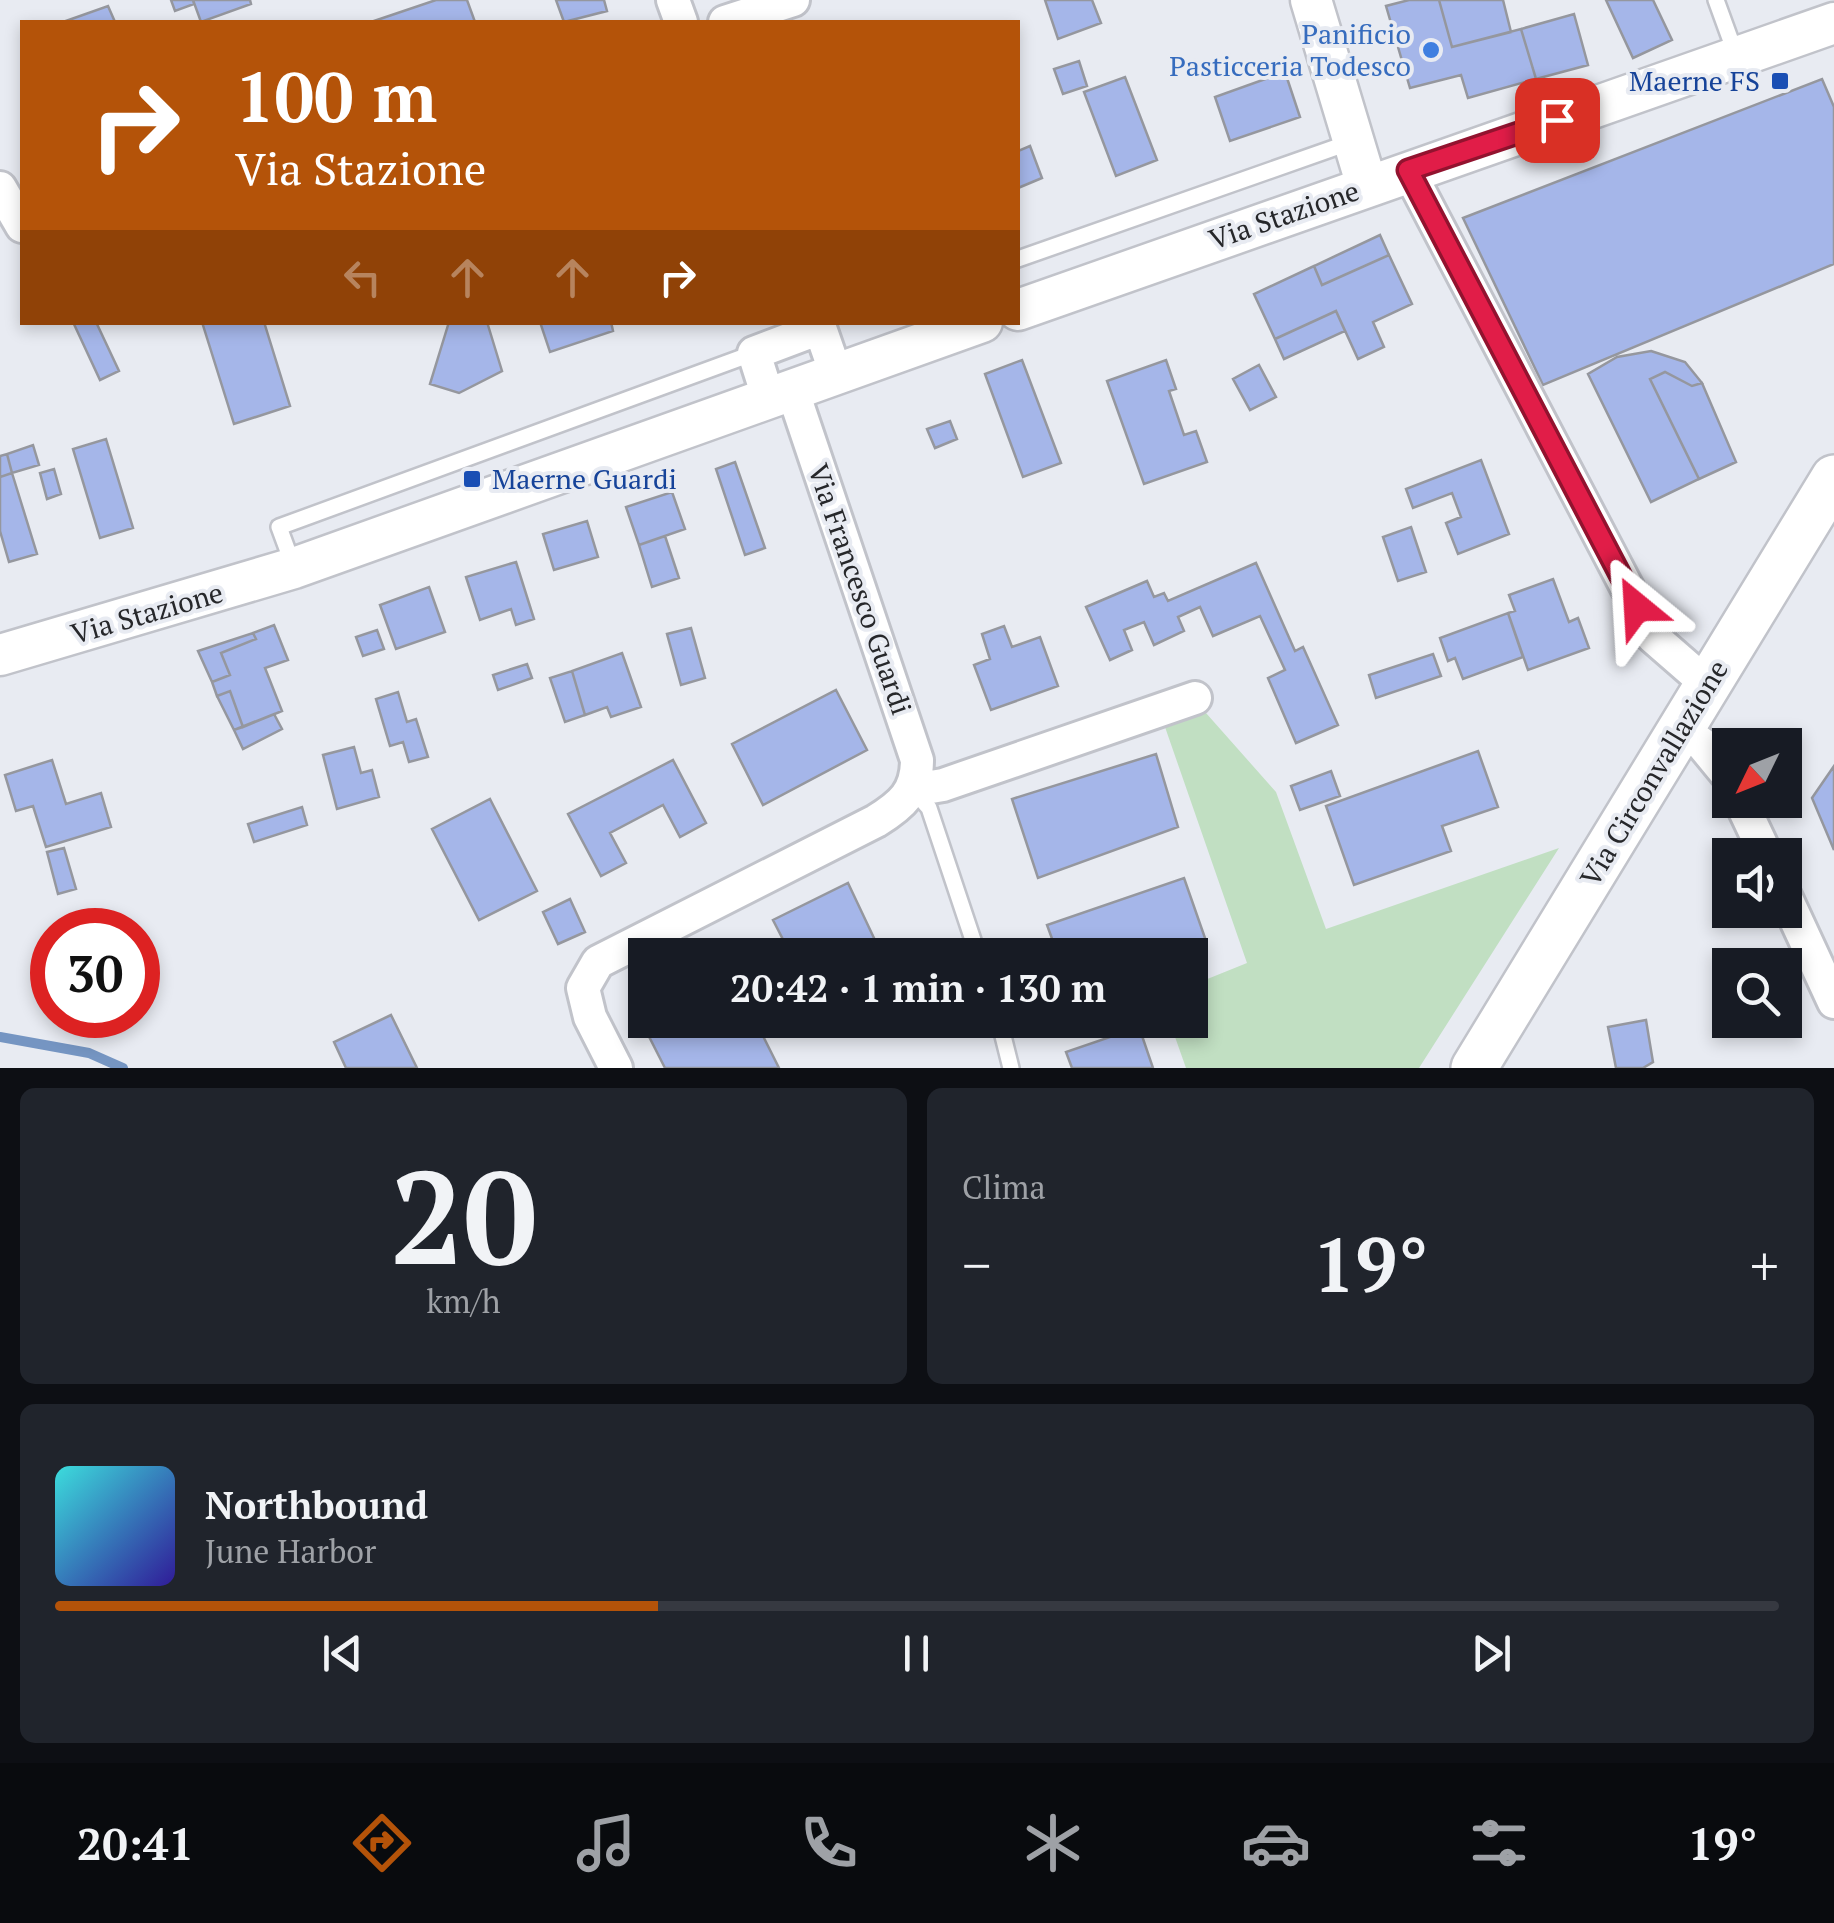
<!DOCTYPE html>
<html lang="it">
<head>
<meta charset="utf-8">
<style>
  body { margin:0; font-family:"PT Serif",serif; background:#20242c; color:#f1f3f6; height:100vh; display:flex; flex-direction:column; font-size:38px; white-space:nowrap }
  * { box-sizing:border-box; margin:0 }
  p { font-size:32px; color:#9ea1a6 }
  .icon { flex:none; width:55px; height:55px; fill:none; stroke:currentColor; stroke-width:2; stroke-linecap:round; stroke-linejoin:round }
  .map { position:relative; height:1068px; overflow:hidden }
  .drawer { display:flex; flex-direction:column; gap:20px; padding:20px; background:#0d0f14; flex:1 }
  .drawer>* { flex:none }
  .banner { position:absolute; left:20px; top:20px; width:1000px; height:305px; border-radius:0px; box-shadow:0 5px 15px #0003; background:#b45309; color:#fff; overflow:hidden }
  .needle { width:65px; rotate:227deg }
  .fabs { position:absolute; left:1712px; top:728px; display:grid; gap:20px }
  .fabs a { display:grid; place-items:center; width:90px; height:90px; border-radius:0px; background:#171b24; box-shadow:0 5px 15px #0003; font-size:50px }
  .speed { position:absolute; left:30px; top:908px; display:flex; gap:20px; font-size:50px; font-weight:700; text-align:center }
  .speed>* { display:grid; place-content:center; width:130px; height:130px; border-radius:50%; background:#171b24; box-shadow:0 5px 15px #0003; line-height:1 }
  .speed .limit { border:15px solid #d22; background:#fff; color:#111 }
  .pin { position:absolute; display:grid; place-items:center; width:85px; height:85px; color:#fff; margin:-42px; border-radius:20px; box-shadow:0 5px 15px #0006 }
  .me { position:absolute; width:110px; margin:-55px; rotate:333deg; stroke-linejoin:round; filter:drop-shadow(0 0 8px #0008) }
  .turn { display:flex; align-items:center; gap:35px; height:210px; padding:0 50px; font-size:45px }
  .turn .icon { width:130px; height:130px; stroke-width:2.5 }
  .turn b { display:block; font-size:70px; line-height:85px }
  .lanes { display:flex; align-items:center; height:95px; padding:0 50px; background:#0003; justify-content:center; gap:50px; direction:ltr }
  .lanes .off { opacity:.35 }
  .big { font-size:75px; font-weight:700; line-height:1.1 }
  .drawer .widget { flex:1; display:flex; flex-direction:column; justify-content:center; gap:15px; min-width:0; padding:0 35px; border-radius:15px; background:#20242c }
  .drawer .dial { align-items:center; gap:0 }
  .dial b { font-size:130px; line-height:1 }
  .song { display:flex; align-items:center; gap:30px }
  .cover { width:120px; height:120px; border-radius:15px; background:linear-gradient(135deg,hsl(180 70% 55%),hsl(250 70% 35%)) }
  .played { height:10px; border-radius:5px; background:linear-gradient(90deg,#b45309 35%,#363941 35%) }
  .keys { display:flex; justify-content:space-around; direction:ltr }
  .heat { display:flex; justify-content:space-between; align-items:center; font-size:55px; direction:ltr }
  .drawer .tiles { flex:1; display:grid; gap:20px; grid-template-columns:1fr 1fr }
  .widget:last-child { grid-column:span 2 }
  .trip { position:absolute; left:628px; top:938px; width:580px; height:100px; border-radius:0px; background:#171b24; box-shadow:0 5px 15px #0003; font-weight:700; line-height:100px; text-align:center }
  .tab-bar { display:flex; height:160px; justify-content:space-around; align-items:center; background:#090b0e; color:#9ea1a6 }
  .tab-bar .icon { width:70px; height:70px }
  .tab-bar .selected { color:#b45309 }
  .tab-bar b { font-size:45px; color:#f1f3f6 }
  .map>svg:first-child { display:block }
  .green { fill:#c1dfc2 }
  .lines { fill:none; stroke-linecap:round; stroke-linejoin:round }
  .stream { stroke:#7595c2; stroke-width:10 }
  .building { fill:#a5b6e9; stroke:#95979e; stroke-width:2.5 }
  .service-casing { stroke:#c1c3ca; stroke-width:20 }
  .minor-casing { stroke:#c1c3ca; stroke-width:38 }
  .tertiary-casing { stroke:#c1c3ca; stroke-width:45 }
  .secondary-casing { stroke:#c1c3ca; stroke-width:50 }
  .service { stroke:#fff; stroke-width:15 }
  .minor { stroke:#fff; stroke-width:32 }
  .tertiary { stroke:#fff; stroke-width:40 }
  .secondary { stroke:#fff; stroke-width:45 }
  .route-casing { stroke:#92132f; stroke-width:25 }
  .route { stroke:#e11d48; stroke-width:18 }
  .shop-dot { fill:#3f7fe0; stroke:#e8ebf2; stroke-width:4 }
  .transit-dot { fill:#1a4fb4; stroke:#e8ebf2; stroke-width:4 }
  .labels { text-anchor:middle; stroke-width:8; stroke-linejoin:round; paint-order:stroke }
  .shop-label { font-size:28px; fill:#366cbe; stroke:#e8ebf2; text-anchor:end }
  .transit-label { font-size:28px; fill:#164399; stroke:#e8ebf2; text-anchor:end }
  .street-label { font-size:28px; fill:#26272a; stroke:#e8ebf2 }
</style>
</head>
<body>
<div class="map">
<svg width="1834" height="1068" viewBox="0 0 1834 1068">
  <rect width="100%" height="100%" fill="#e8ebf2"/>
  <path class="green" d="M1206 713 1276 792 1326 929 1559 848 1419 1068H1186L1169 1020H1190V986L1247 963 1165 727Z"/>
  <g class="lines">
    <path class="stream" d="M0 1037 89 1053 123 1068"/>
  </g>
  <path class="building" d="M171 0H193L194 4 175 11Z
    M193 0H250L251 4 201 22Z
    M436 0H467L475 22H371Z
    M556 0H604L607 11 564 22Z
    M1045 0H1092L1101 23 1058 39Z
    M1409 0H1439L1452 47 1521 29 1536 79 1468 98 1461 75 1410 88 1386 6Z
    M1439 0H1503L1511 32 1452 47Z
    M1606 0H1653L1672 40 1633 58Z
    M108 6 115 22H63Z
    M1574 14 1588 65 1536 79 1521 29Z
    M1079 61 1087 86 1063 94 1054 69Z
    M1285 72 1300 117 1230 141 1215 97Z
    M1125 77 1157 160 1116 176 1084 92Z
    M1822 79 1834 107V264L1543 385 1463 218Z
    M1030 146 1042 178 1018 188V151Z
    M1380 235 1389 255 1322 285 1314 266Z
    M1389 255 1412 304 1373 322 1384 347 1358 359 1336 311 1275 339 1254 294 1314 266 1322 285Z
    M1336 311 1345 331 1284 359 1275 339Z
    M73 322H96L119 371 100 380Z
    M202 322H264L290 406 234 424Z
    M449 322H487L502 371 459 393 430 384Z
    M540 322H611L613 331 550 352Z
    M1651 351 1685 362 1702 383 1692 386 1665 372 1650 379 1699 479 1651 502 1588 374 1617 357Z
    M1022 360 1061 463 1023 477 985 374Z
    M1166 360 1176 389 1169 391 1184 435 1196 431 1207 462 1144 484 1107 381Z
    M1259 365 1276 397 1250 410 1233 379Z
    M1665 372 1692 386 1702 383 1736 462 1699 479 1650 379Z
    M950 421 957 439 935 448 927 429Z
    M106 439 133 528 100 538 73 449Z
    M33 445 39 465 12 473 7 454Z
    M7 454 12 473 0 477V456Z
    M1481 460 1509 534 1458 554 1446 523 1461 517 1452 493 1413 508 1406 489Z
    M735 462 765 548 745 555 716 469Z
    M54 469 61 494 47 499 40 473Z
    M12 473 37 554 9 562 0 531V477Z
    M672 492 685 529 639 545 626 507Z
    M587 521 598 557 554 570 543 534Z
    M1411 527 1426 572 1398 581 1383 537Z
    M665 536 679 578 652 587 639 545Z
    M516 562 534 619 516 625 511 609 480 620 466 577Z
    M1256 563 1295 651 1303 647 1338 725 1296 743 1268 678 1285 670 1260 616 1213 636 1200 607 1178 617 1184 631 1154 645 1144 622 1124 630 1132 650 1110 660 1086 607 1147 581 1154 597 1164 593 1168 601Z
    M1553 579 1569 622 1578 618 1589 648 1528 670 1508 613 1515 611 1509 595Z
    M429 587 445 632 396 649 380 605Z
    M1508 613 1523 657 1463 679 1455 658 1448 661 1440 638Z
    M274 625 288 660 265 668 282 711 243 727 230 691 217 696 212 682 230 675 221 653 256 639 253 633Z
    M1004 626 1012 647 1040 637 1058 686 991 710 974 665 990 659 982 634Z
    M691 628 705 678 681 685 667 634Z
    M377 630 384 649 363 656 356 637Z
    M253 633 256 639 221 653 230 675 212 682 198 651Z
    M622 653 641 707 611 717 607 707 585 715 572 671Z
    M1433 654 1441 676 1376 698 1369 675Z
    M527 664 532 678 498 690 493 675Z
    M572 671 585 715 565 722 550 678Z
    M836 690 867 750 763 805 732 744Z
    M230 691 243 727 234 730 217 696Z
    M398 692 407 722 416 719 428 757 409 762 403 742 390 746 376 699Z
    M274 714 282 729 243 749 234 730Z
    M354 747 361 773 372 770 379 797 337 809 323 755Z
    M1478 751 1498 807 1442 826 1451 851 1354 885 1326 806Z
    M1156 754 1178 827 1038 878 1012 799Z
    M52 760 66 804 101 793 111 827 46 847 33 806 16 811 5 775Z
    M673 760 706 823 680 837 663 805 610 833 626 863 601 876 568 814Z
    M1834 766V850L1812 798Z
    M1331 771 1340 796 1300 810 1291 786Z
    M490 799 537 891 479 920 432 829Z
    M302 807 307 825 254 842 248 824Z
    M64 848 76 889 58 894 47 852Z
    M1184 878 1205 938 1157 955H1058L1047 925Z
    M848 883 882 955H791L773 920Z
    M570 899 585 932 558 944 543 912Z
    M645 1004V1020H755L779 1068H665L635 1009Z
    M391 1015 417 1068H346L334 1042Z
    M822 1020H863L830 1036Z
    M1646 1020 1653 1062 1643 1068H1616L1608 1027Z
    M1139 1027 1153 1068H1072L1066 1052Z"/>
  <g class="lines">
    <g class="service-casing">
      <path id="service" d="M1716 0 1736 55
        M1018 259 1351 142
        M293 565 279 527 754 353
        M915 792 929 808 978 955
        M999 1020 1011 1068"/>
    </g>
    <g class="minor-casing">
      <path id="minor" d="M673 0 681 22
        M725 22 793 0
        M1408 170 1653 637 1707 684
        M0 188 22 226
        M768 397 754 353 820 328 836 374
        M1680 729 1702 744 1730 778
        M913 790 943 785 1195 698
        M1740 800 1766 855
        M1785 896 1834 1002
        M616 1068 590 1017 583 988 598 962 876 821C902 805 917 792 917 760L792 389"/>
    </g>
    <g class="tertiary-casing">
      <path id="tertiary" d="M1311 0 1367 186
        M1018 310 1834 23
        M0 655 294 568 982 322"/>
    </g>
    <g class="secondary-casing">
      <path id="secondary" d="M1474 1068 1834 478"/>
    </g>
    <use href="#service" class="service"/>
    <use href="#minor" class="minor"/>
    <use href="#tertiary" class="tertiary"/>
    <use href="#secondary" class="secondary"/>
  </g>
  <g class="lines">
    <g class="route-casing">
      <path id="route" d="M1557 120 1408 170 1637 607"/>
    </g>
    <use href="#route" class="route"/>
  </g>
  <circle class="shop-dot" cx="1431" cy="50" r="10"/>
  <g class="transit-dot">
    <rect x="1770" y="71" width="20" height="20" rx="5"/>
    <rect x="462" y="469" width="20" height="20" rx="5"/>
  </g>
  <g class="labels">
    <g class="shop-label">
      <text x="1411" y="44">Panificio<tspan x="1411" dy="32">Pasticceria Todesco</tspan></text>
    </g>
    <g class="transit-label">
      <text x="1760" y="91">Maerne FS</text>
      <text x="492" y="489" text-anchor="start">Maerne Guardi</text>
    </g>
    <g class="street-label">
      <text transform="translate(1284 215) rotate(-19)" y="10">Via Stazione</text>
      <text transform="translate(860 589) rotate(71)" y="10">Via Francesco Guardi</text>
      <text transform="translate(147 613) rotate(-16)" y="10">Via Stazione</text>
      <text transform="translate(1654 773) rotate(-59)" y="10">Via Circonvallazione</text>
    </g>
  </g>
</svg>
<div class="fabs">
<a><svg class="needle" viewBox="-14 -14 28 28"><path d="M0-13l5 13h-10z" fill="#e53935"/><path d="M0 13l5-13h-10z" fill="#9ea1a6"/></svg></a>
<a><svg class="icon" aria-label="sound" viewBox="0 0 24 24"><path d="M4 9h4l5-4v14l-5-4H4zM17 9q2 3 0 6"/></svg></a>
<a><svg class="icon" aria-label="search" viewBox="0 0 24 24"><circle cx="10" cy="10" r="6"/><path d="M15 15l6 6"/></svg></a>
</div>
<div class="speed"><div class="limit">30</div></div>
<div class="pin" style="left:1557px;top:120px;background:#d93025"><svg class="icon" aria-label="arrive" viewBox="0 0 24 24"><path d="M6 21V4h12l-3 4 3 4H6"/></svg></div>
<svg class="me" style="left:1637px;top:607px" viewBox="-20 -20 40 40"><path d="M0-17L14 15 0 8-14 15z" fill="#e11d48" stroke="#fff" stroke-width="4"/></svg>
<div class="trip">20:42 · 1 min · 130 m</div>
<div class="banner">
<div class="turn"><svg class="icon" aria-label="right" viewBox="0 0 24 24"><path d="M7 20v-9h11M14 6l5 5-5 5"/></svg><div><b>100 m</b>Via Stazione</div></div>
<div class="lanes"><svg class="icon off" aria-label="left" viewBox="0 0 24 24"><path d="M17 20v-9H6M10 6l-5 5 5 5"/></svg><svg class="icon off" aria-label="ahead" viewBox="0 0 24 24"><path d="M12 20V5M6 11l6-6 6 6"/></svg><svg class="icon off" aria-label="ahead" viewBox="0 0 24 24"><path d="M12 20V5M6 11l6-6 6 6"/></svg><svg class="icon" aria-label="right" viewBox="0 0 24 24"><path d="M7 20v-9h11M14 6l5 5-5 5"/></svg></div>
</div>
</div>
<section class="drawer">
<div class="tiles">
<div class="widget dial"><b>20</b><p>km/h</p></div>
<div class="widget"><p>Clima</p>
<div class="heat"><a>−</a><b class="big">19°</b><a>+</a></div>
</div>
<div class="widget">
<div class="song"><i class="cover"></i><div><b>Northbound</b><p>June Harbor</p></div></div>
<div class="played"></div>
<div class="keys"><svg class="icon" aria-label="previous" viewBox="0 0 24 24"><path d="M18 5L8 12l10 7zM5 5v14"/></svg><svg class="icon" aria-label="pause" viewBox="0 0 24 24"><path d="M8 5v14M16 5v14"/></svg><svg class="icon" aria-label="next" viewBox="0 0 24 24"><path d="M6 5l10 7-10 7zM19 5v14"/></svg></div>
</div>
</div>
</section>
<nav class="tab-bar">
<b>20:41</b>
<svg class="icon selected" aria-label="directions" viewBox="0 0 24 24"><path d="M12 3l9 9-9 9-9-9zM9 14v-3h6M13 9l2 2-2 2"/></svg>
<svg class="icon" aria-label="music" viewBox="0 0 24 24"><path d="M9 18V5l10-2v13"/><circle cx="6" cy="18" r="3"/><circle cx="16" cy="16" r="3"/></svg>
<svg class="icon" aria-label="phone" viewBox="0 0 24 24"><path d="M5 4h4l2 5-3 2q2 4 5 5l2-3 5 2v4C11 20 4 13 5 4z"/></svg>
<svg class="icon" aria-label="climate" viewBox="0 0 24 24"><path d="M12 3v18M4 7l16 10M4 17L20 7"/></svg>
<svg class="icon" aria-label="car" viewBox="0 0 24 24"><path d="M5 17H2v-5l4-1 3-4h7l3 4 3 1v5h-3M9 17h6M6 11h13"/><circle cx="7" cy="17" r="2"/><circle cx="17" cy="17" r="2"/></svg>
<svg class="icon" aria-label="filters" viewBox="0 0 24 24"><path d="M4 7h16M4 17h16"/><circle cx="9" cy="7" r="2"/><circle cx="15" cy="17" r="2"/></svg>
<b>19°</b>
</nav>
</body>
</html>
